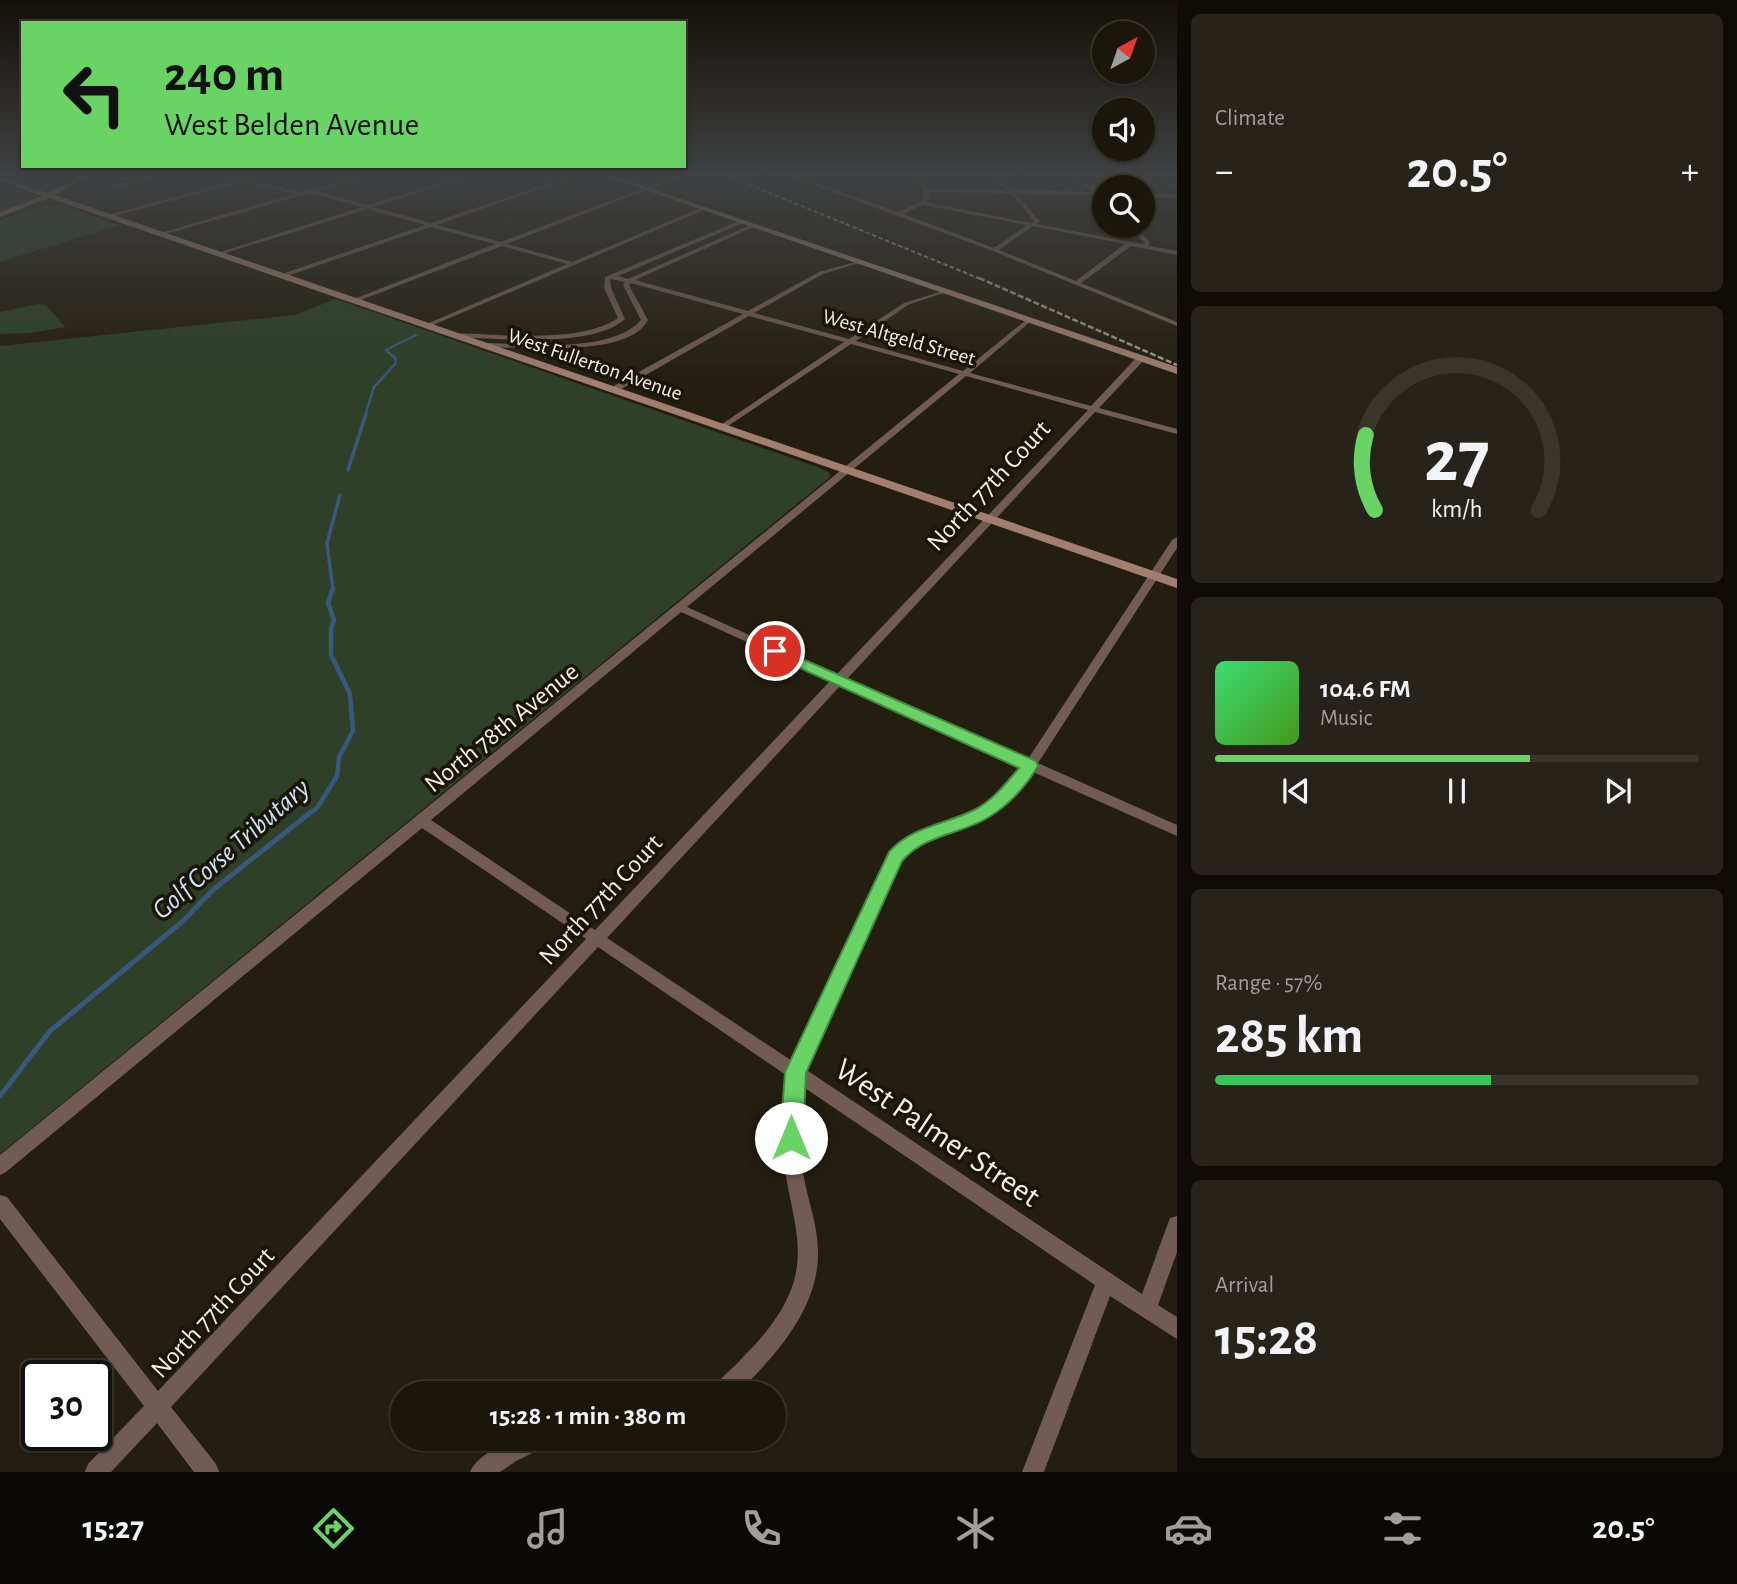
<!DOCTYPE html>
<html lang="en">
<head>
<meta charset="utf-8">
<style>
  body { margin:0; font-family:"Alegreya Sans",sans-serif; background:#28231a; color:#f1f3f6; height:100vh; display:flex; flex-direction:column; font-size:26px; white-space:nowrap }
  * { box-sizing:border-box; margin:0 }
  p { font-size:23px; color:#a09f9d }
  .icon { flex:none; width:38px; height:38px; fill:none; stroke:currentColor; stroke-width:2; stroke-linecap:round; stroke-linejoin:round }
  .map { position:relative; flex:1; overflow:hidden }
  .panel { display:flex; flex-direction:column; gap:14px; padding:14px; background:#0f0c07; width:560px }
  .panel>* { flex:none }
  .banner { position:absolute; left:21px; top:21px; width:665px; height:147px; border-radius:0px; box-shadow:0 2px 5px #0004,0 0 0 2px #39352d; background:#69d465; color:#111; overflow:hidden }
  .needle { width:46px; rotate:40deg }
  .buttons { position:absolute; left:1092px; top:21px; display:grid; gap:14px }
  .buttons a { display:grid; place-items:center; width:63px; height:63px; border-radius:50%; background:#1b160c; box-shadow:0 2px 5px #0004,0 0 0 2px #39352d; font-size:35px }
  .speed { position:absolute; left:21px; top:1360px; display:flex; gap:14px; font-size:35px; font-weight:700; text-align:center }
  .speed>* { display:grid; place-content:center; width:91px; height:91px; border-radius:50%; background:#1b160c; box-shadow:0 2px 5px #0004,0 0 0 2px #39352d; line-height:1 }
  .speed .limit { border:4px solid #111; border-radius:10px; background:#fff; color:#111 }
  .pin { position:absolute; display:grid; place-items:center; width:60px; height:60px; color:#fff; margin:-30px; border:4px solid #fff; border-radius:50%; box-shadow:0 2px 7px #0007 }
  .me { position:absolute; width:77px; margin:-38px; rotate:0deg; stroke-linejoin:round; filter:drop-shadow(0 0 5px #0008) }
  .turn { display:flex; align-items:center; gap:24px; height:147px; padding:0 28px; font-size:32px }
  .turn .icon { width:91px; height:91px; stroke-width:2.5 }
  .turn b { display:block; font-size:49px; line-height:60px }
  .big { font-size:52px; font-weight:700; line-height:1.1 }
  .panel .tile { flex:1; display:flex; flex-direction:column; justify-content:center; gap:10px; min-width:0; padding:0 24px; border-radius:10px; background:#28231a }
  .panel .dial { align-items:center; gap:0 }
  .dial svg { height:182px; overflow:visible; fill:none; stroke:#39352d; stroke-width:7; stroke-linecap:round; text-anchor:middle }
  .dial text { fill:#f1f3f6; stroke:none }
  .song { display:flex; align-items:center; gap:21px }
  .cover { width:84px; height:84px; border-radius:10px; background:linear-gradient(135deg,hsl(140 70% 55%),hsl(100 70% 35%)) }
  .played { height:7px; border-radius:4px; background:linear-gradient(90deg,#69d465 65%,#39352d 65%) }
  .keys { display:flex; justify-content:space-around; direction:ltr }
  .heat { display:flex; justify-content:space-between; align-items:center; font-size:38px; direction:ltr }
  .charge { height:10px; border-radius:5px; background:linear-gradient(90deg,#34c759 57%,#39352d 0) }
  .trip { position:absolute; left:390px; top:1381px; width:396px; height:70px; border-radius:35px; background:#1b160c; box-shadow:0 2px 5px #0004,0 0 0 2px #39352d; font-weight:700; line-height:70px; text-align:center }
  .tab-bar { display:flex; height:112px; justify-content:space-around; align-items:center; background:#0b0905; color:#a09f9d }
  .tab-bar .icon { width:49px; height:49px }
  .tab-bar .on { color:#69d465 }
  .tab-bar b { font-size:32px; color:#f1f3f6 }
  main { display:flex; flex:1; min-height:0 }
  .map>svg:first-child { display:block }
  .green { fill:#2e4028 }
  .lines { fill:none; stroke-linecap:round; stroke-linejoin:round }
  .stream-far3 { stroke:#39587e; stroke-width:2.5 }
  .stream-far2 { stroke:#39587e; stroke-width:3.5 }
  .stream-far1 { stroke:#39587e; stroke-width:4.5 }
  .stream { stroke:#39587e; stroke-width:5 }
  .street { fill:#725b52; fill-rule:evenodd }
  .secondary { fill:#a17e6f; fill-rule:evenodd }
  .rail-far1 { stroke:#9e998f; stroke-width:2; stroke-dasharray:4.5 2.5; stroke-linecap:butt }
  .rail { stroke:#9e998f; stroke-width:2.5; stroke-dasharray:6 2.5; stroke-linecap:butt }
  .route { fill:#69d465; stroke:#448a42; stroke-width:2 }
  .labels { text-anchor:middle; stroke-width:7; stroke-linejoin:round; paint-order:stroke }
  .far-street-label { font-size:21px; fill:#f5f0e8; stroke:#1b1508 }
  .street-label { font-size:26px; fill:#f5f0e8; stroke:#1b1508 }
  .water-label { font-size:28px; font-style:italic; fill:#cee3fc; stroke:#1b1508 }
  .near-street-label { font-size:32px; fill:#f5f0e8; stroke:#1b1508 }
</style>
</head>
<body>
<main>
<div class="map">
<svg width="1177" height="1472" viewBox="0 0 1177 1472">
  <rect width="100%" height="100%" fill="#241e10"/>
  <path class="green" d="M0 182 36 195 38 196 0 213Z
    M62 205 119 225 0 262V220L35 208Z
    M336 299 817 467 829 472 830 477 0 1154V346L294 315Z
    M38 304 46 305 65 327 30 333 0 334V312Z"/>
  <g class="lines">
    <path class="stream-far3" d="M365 416 374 387 396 363 395 358 386 350 416 335"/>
    <path class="stream-far2" d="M348 470 366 414
      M333 590 327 543 340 495"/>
    <path class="stream-far1" d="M309 814 317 808 337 776 339 757 353 731 350 694 331 655V629L334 620 328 603 333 588"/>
    <path class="stream" d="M0 1096 50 1031 183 921 214 889 311 812"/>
    <path class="street" d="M157 174H164L114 188 111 186Z
      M224 174 246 178 269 174 252 180 300 193 368 174H374L317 191 368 205 470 174H476L373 207 431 223 576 174H582L437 225 501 242 681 174H687L507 244 572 262 701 208 706 209 426 328 424 327V325L567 264 502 246 353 303 350 301 351 300 495 244 431 227 281 278 279 275 425 225 368 209 219 255 214 254 362 207 311 193 162 235 157 234 294 194 246 181 107 218 104 216 240 179Z
      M790 174 898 212 920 202 924 196 923 187 905 174C913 174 925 181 928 189L1007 190 987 174H992L1013 190 1093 192 1069 174H1074L1100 192 1104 193V195L1016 194 1040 221 1037 224 1142 244 1145 243 1128 226H1134L1150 242 1148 246 1177 251V255L1131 246 1081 283 1177 322V326L993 251 789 176ZM929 192 1010 193 1034 221 1031 223 925 202 930 196ZM923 205 1027 225 994 248 903 214ZM1033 226 1125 244 1076 281 999 250Z
      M1153 174H1158L1177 184V188Z
      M1143 193 1177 194V198L1143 197Z
      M741 220 743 223 618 276 628 279 750 225H754V227L635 280 748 311 819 272 859 261V263L823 274 754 313 849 339 904 303 943 291V293L908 305 856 341 963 371 1026 320H1030V322L970 373 1091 406 1137 357H1143V361L1099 408 1177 429V434L1095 412 847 679 1028 759 1172 540 1177 537V548L1038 763 1177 825V836L1033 772C1019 788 1005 806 986 817 945 840 922 831 892 876L805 1069 1142 1294 1170 1218 1177 1216V1252L1158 1305 1177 1317V1339L1110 1296 1044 1472H1022L1095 1285 802 1086C800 1115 798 1144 803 1172 807 1199 818 1224 818 1252 819 1308 775 1357 737 1393H712C717 1379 733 1369 743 1357 762 1338 780 1317 790 1292 809 1247 788 1206 784 1161 781 1132 783 1104 786 1075L598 947 171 1407 216 1464 219 1472H194L157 1423 111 1472H85L88 1464 144 1406 0 1219V1195L7 1197 158 1391 586 939 422 828 6 1172 0 1175V1155L959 374 851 344 722 430 718 428 719 426 844 342 749 316 616 392H610V388L743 314 631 283 629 285 648 320C645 324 642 329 637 332 606 355 520 347 481 347L477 345 481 343C526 343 609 355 641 320L623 285 625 282 610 279 611 288 625 319C592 349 496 338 452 337L449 335 452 333C497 334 581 344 618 318L604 288 605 277ZM966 376 1088 410 837 674 687 607ZM681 612 831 680 595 930 431 820ZM841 685 1022 767C1009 782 996 799 978 809 938 833 905 825 879 873L792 1061 607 938Z
      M515 1438H550L547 1446 516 1461 500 1472H470C477 1456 499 1446 515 1438Z"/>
    <path class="secondary" d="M85 174H93L55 195 1177 579V588L49 198 0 217V212L42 196 0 181V177L48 193Z
      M599 174H608L1177 367V374Z"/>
    <path class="rail-far1" d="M723 174 983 280"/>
    <path class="rail" d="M979 278 1177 365"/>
  </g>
  <linearGradient id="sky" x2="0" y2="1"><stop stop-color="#141009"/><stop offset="0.46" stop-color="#3f4142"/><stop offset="1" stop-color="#3f4142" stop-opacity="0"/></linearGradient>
  <rect width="1177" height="380" fill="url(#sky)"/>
  <path class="route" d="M775 647 1036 761 1038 766C1027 785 1009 805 989 817 963 834 925 834 902 861L806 1073 803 1138 799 1146 791 1149 783 1146 780 1138 785 1072 889 852C911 826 948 824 976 809 993 800 1007 782 1019 768L769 654 767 651Z"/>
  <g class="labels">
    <g class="far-street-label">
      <text transform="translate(899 337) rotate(16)" y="7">West Altgeld Street</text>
      <text transform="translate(595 364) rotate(19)" y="7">West Fullerton Avenue</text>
    </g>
    <g class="street-label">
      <text transform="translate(988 485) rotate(-47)" y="9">North 77th Court</text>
      <text transform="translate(501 727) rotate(-39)" y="9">North 78th Avenue</text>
      <text transform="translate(600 899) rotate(-47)" y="9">North 77th Court</text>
      <text transform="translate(212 1312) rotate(-47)" y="9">North 77th Court</text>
    </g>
    <g class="water-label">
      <text transform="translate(230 848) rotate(-41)" y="10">Golf Corse Tributary</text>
    </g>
    <g class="near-street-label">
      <text transform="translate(938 1132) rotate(34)" y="11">West Palmer Street</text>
    </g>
  </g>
</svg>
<div class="buttons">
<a><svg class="needle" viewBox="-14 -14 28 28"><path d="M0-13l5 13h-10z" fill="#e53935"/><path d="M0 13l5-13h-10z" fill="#a09f9d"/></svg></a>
<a><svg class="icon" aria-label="sound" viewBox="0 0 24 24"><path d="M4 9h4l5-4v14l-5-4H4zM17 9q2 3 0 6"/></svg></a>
<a><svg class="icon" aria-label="search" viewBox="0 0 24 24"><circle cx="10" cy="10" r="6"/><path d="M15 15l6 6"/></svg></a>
</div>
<div class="speed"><div class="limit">30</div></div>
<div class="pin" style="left:775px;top:651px;background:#d93025"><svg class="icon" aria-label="arrive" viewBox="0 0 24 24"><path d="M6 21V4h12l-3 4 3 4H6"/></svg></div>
<svg class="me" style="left:791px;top:1138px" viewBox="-20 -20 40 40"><circle r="19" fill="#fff"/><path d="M0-13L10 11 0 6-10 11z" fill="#69d465"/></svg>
<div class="trip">15:28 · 1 min · 380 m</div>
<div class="banner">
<div class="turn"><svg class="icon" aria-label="left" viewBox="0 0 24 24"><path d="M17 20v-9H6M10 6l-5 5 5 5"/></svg><div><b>240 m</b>West Belden Avenue</div></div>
</div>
</div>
<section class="panel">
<div class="tile"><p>Climate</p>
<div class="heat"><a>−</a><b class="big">20.5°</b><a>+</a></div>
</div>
<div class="tile dial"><svg viewBox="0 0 100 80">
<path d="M14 69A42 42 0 1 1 86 69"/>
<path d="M14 69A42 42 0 0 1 10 36" stroke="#69d465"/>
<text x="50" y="56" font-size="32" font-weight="700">27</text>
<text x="50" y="72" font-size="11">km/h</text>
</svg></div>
<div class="tile">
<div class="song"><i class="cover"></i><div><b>104.6 FM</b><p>Music</p></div></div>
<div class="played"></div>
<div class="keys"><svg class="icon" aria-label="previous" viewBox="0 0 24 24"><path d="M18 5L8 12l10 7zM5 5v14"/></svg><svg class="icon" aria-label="pause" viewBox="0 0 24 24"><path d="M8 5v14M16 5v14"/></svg><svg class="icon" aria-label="next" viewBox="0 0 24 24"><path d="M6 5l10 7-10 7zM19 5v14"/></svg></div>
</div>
<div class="tile"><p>Range · 57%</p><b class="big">285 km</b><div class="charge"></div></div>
<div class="tile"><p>Arrival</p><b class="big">15:28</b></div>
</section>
</main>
<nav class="tab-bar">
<b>15:27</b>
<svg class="icon on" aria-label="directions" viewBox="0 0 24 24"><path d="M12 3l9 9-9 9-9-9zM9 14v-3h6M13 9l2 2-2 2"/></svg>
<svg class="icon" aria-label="music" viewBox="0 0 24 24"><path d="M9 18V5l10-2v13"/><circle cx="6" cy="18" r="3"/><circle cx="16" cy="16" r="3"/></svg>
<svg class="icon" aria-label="phone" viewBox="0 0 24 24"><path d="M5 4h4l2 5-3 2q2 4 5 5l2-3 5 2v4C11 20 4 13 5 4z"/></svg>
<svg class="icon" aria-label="climate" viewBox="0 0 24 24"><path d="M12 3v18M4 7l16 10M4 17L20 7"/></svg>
<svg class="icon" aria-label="car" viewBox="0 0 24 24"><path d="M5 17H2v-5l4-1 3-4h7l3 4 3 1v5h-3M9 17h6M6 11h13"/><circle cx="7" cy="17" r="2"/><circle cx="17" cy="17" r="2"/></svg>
<svg class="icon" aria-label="filters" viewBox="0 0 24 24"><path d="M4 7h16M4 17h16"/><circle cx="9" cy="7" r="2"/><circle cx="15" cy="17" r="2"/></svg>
<b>20.5°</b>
</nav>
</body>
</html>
